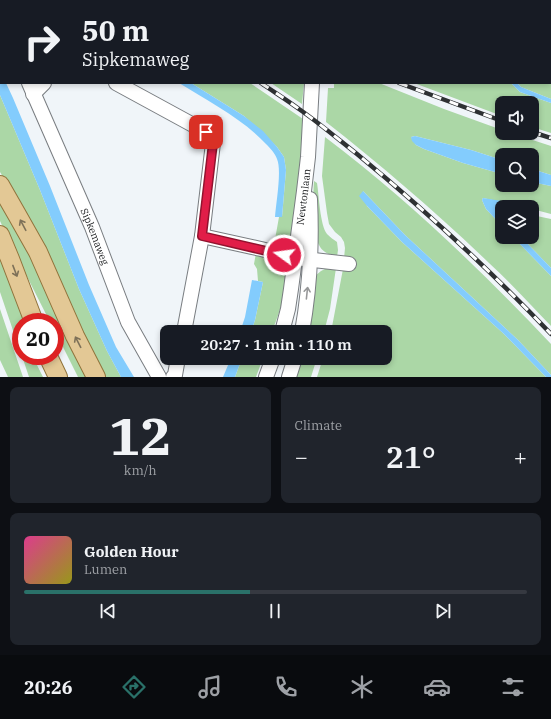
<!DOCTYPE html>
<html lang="en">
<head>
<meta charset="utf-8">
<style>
  body { margin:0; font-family:"IBM Plex Serif",serif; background:#20242c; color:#f1f3f6; height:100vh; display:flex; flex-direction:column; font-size:15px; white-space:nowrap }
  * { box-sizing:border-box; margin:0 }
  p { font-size:13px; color:#9ea1a6 }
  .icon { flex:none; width:22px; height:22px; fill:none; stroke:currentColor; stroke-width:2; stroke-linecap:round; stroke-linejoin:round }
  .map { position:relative; height:377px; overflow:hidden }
  .side { display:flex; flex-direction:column; gap:10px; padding:10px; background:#0d0f14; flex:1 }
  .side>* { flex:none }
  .hud { position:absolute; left:0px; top:0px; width:551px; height:84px; box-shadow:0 2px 6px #0003; background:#171b24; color:#f1f3f6; overflow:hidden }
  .buttons { position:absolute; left:495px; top:96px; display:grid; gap:8px }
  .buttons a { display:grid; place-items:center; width:44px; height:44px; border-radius:8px; background:#171b24; box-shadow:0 2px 6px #0003; font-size:20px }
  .speed { position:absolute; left:12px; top:313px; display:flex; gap:8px; font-size:20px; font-weight:700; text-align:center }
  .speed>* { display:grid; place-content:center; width:52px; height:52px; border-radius:50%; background:#171b24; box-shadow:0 2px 6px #0003; line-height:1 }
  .speed .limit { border:6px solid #d22; background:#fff; color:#111 }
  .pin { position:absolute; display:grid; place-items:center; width:34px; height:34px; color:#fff; margin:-17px; border-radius:8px; box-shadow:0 2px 6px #0006 }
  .me { position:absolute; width:44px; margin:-22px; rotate:284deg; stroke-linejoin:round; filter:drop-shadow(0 0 3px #0008) }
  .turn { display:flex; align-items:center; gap:14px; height:84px; padding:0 16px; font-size:18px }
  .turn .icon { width:52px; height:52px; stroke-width:2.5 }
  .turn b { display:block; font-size:28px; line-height:34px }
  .big { font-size:30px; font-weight:600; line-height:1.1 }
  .side .tile { flex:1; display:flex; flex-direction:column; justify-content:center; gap:6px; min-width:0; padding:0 14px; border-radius:8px; background:#20242c }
  .side .dial { align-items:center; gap:0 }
  .dial b { font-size:52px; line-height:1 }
  .song { display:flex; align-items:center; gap:12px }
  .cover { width:48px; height:48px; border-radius:6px; background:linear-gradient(135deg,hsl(330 70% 55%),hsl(60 70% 35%)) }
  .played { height:4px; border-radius:2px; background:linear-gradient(90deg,#2a7169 45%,#363941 45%) }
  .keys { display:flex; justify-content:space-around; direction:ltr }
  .heat { display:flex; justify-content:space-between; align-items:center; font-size:22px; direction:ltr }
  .side .tiles { flex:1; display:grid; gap:10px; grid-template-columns:1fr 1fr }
  .tile:last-child { grid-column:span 2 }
  .trip { position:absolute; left:160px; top:325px; width:232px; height:40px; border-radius:8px; background:#171b24; box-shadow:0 2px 6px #0003; font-weight:600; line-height:40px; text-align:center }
  .dock { display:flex; height:64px; justify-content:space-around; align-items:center; background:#090b0e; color:#9ea1a6 }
  .dock .icon { width:28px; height:28px }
  .dock .selected { color:#2a7169 }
  .dock b { font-size:18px; color:#f1f3f6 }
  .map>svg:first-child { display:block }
  .green { fill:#abd7a6 }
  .water { fill:#83ccfd }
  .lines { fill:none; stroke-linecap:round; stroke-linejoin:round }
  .minor-casing { stroke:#797d81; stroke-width:16 }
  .major-casing { stroke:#90733c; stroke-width:20 }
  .minor { stroke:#fff; stroke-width:14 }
  .major { stroke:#e3c895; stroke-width:18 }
  .rail-casing { stroke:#2e3133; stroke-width:4.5 }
  .rail { stroke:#fff; stroke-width:3; stroke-dasharray:9; stroke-linecap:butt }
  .oneway { stroke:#7e7158 }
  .oneway2 { stroke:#979899 }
  .route-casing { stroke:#92132f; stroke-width:10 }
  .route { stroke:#e11d48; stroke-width:7 }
  .labels { text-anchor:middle; stroke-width:4; stroke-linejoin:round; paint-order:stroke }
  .street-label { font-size:10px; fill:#181a1c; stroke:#fff }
</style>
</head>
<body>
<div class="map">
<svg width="551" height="377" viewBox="0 0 551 377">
  <rect width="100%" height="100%" fill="#f0f5f9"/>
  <path class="green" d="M550 76 551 77V99L521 87 517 83H550Z
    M191 83H250L303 119 301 153 302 157 292 237C286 242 282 244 274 245L279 217H282L286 170 284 157 277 147 244 116Z
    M271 83H304L302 104 299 102Z
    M334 83H379L444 109 502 130V133H511L551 146V175L532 169V155H502V160L471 150 415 136 411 137 416 145 424 149 463 163 502 174V185H532V182L551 186V214L532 209V207H525L483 198 482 200 486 209 502 226V237H513L551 276V326C531 305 511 283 489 263 437 213 382 166 326 122L328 88H334Z
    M414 83H511L520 92 551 103V133L532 127V103H502V116Z
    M0 95 40 190 79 289 107 351 121 377H104L22 209 0 172Z
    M325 137C407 199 480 269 551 344V375L518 340 405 235 363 191 367 206 402 242 504 334 546 377H317L323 358H385V332H331L343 269 345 248 344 242 341 237 335 232 329 224 327 213 322 176Z
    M314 181 317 183C319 195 320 225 327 234 330 237 334 240 337 242L338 250 337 257C330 255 322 252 319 245 312 233 313 195 314 181Z
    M0 198 29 252 88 377H78L55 331V322H50L12 247 0 221Z
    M532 215 551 219V268L521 237H532Z
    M0 253 25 322H21V354L0 292Z
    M256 253C263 255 271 256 277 261 296 274 278 315 272 332H251L255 320 263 282 258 281 257 269 254 264Z
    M327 268H336L330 309 324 332H305L315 276 321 271Z
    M0 309 23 377H8L0 360Z
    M22 356H34L37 365 43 377H29Z
    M242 358H263L256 377H235Z
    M299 358H317L311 377H293Z"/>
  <path class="water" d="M0 71 1 73V83H6L13 98 50 186 89 285 116 347 134 377H121L107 351 79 289 40 190 0 95Z
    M179 83H191L244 116 263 131 277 147 284 157 286 170 282 217H275C276 203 282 170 277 159 275 153 270 148 266 144 243 119 208 101 179 83Z
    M511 83H517L521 87 551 99V103L520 92Z
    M415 136 471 150 502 160V174L463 163 424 149 416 145 412 141 411 137Z
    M532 169 551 175V186L532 182Z
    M363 191 405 235 518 340 551 375V377H546L504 334 402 242 367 206 359 196Z
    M483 198 502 201 525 207H497L495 209 496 212 502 218V226L486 209 482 200Z
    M513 237H521L551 268V276Z
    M252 280 263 282 255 320 251 332H240L245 317Z
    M231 358H242L235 377H223Z"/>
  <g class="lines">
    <g class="minor-casing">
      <g id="minor">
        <path d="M38 0V1"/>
        <path d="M318 1 319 0"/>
        <path d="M0 28 1 29"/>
        <path id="s1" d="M29 83 92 227 128 322 159 377"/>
        <path d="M116 83 206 132 213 143 202 236 184 332"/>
        <path d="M33 94 44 83"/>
        <path d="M202 236 261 249 296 258 349 264"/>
        <path id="s2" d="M282 332 288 309 291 289 304 191 308 157 312 83"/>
        <path d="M302 332C310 288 312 243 310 199"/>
        <path d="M173 377 175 375 178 358"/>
        <path d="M266 377 273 358"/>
        <path d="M289 377 295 358"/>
      </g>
    </g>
    <g class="major-casing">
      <path id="major" d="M0 185 16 213 38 252 75 336 96 377
        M0 235 10 259 34 322
        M48 356 58 377"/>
    </g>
    <use href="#minor" class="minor"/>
    <use href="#major" class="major"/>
    <g class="rail-casing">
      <path id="rail" d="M131 0 133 1
        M194 0 196 1
        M261 83C274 92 287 100 299 109 319 123 338 139 357 154 425 210 490 270 551 334
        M399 83 502 121
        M532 132 551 138"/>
    </g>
    <use href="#rail" class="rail"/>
  </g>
  <defs><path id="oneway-shaft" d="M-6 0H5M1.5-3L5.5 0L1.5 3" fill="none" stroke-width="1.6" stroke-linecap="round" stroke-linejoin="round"/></defs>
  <g class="oneway">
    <use href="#oneway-shaft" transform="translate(23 225) rotate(-118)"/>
    <use href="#oneway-shaft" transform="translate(15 271) rotate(69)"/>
    <use href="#oneway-shaft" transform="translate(78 342) rotate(-117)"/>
  </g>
  <use class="oneway2" href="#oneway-shaft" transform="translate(307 293) rotate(-84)"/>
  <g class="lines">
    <g class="route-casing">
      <path id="route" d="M206 132 213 143 202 236 284 255"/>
    </g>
    <use href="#route" class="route"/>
  </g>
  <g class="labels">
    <g class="street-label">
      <text dy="4" stroke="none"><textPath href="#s2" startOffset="137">Newtonlaan</textPath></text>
      <text dy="4" stroke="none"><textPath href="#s1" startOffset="167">Sipkemaweg</textPath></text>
    </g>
  </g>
</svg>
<div class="buttons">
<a><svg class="icon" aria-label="sound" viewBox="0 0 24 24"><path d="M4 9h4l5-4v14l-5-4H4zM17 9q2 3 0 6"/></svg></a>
<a><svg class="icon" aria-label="search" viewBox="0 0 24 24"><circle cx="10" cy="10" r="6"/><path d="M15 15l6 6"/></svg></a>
<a><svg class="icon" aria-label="layers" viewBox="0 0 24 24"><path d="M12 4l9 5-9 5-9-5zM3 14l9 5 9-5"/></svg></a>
</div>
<div class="speed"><div class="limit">20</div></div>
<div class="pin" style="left:206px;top:132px;background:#d93025"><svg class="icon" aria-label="arrive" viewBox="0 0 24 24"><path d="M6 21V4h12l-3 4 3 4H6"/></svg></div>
<svg class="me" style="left:284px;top:255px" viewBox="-20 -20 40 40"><circle r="17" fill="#e11d48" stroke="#fff" stroke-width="3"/><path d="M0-11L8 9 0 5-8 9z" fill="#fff"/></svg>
<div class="trip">20:27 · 1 min · 110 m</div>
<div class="hud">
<div class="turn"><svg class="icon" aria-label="right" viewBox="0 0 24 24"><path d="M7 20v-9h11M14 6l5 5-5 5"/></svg><div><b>50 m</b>Sipkemaweg</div></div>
</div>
</div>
<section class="side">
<div class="tiles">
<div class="tile dial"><b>12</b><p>km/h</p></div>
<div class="tile"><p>Climate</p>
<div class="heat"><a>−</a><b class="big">21°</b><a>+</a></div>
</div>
<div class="tile">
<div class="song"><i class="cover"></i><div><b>Golden Hour</b><p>Lumen</p></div></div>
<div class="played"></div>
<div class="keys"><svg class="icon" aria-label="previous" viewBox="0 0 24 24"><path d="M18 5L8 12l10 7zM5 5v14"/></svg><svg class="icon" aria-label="pause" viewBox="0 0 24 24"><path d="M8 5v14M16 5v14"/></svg><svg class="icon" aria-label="next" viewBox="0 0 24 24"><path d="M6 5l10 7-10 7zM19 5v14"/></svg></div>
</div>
</div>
</section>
<nav class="dock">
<b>20:26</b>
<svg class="icon selected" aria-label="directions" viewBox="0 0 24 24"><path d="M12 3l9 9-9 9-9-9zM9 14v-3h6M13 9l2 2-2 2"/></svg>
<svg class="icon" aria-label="music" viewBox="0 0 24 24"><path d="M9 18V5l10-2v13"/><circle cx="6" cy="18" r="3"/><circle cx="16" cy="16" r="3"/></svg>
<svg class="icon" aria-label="phone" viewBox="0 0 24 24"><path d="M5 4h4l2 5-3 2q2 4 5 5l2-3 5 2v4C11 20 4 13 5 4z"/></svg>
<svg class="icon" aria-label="climate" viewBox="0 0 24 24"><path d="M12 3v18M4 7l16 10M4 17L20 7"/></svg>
<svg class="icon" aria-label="car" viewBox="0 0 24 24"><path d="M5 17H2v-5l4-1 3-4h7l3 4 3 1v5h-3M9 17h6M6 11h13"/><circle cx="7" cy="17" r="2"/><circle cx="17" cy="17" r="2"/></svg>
<svg class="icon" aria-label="filters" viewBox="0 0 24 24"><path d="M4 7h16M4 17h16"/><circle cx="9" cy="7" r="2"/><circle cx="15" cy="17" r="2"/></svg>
</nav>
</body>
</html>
